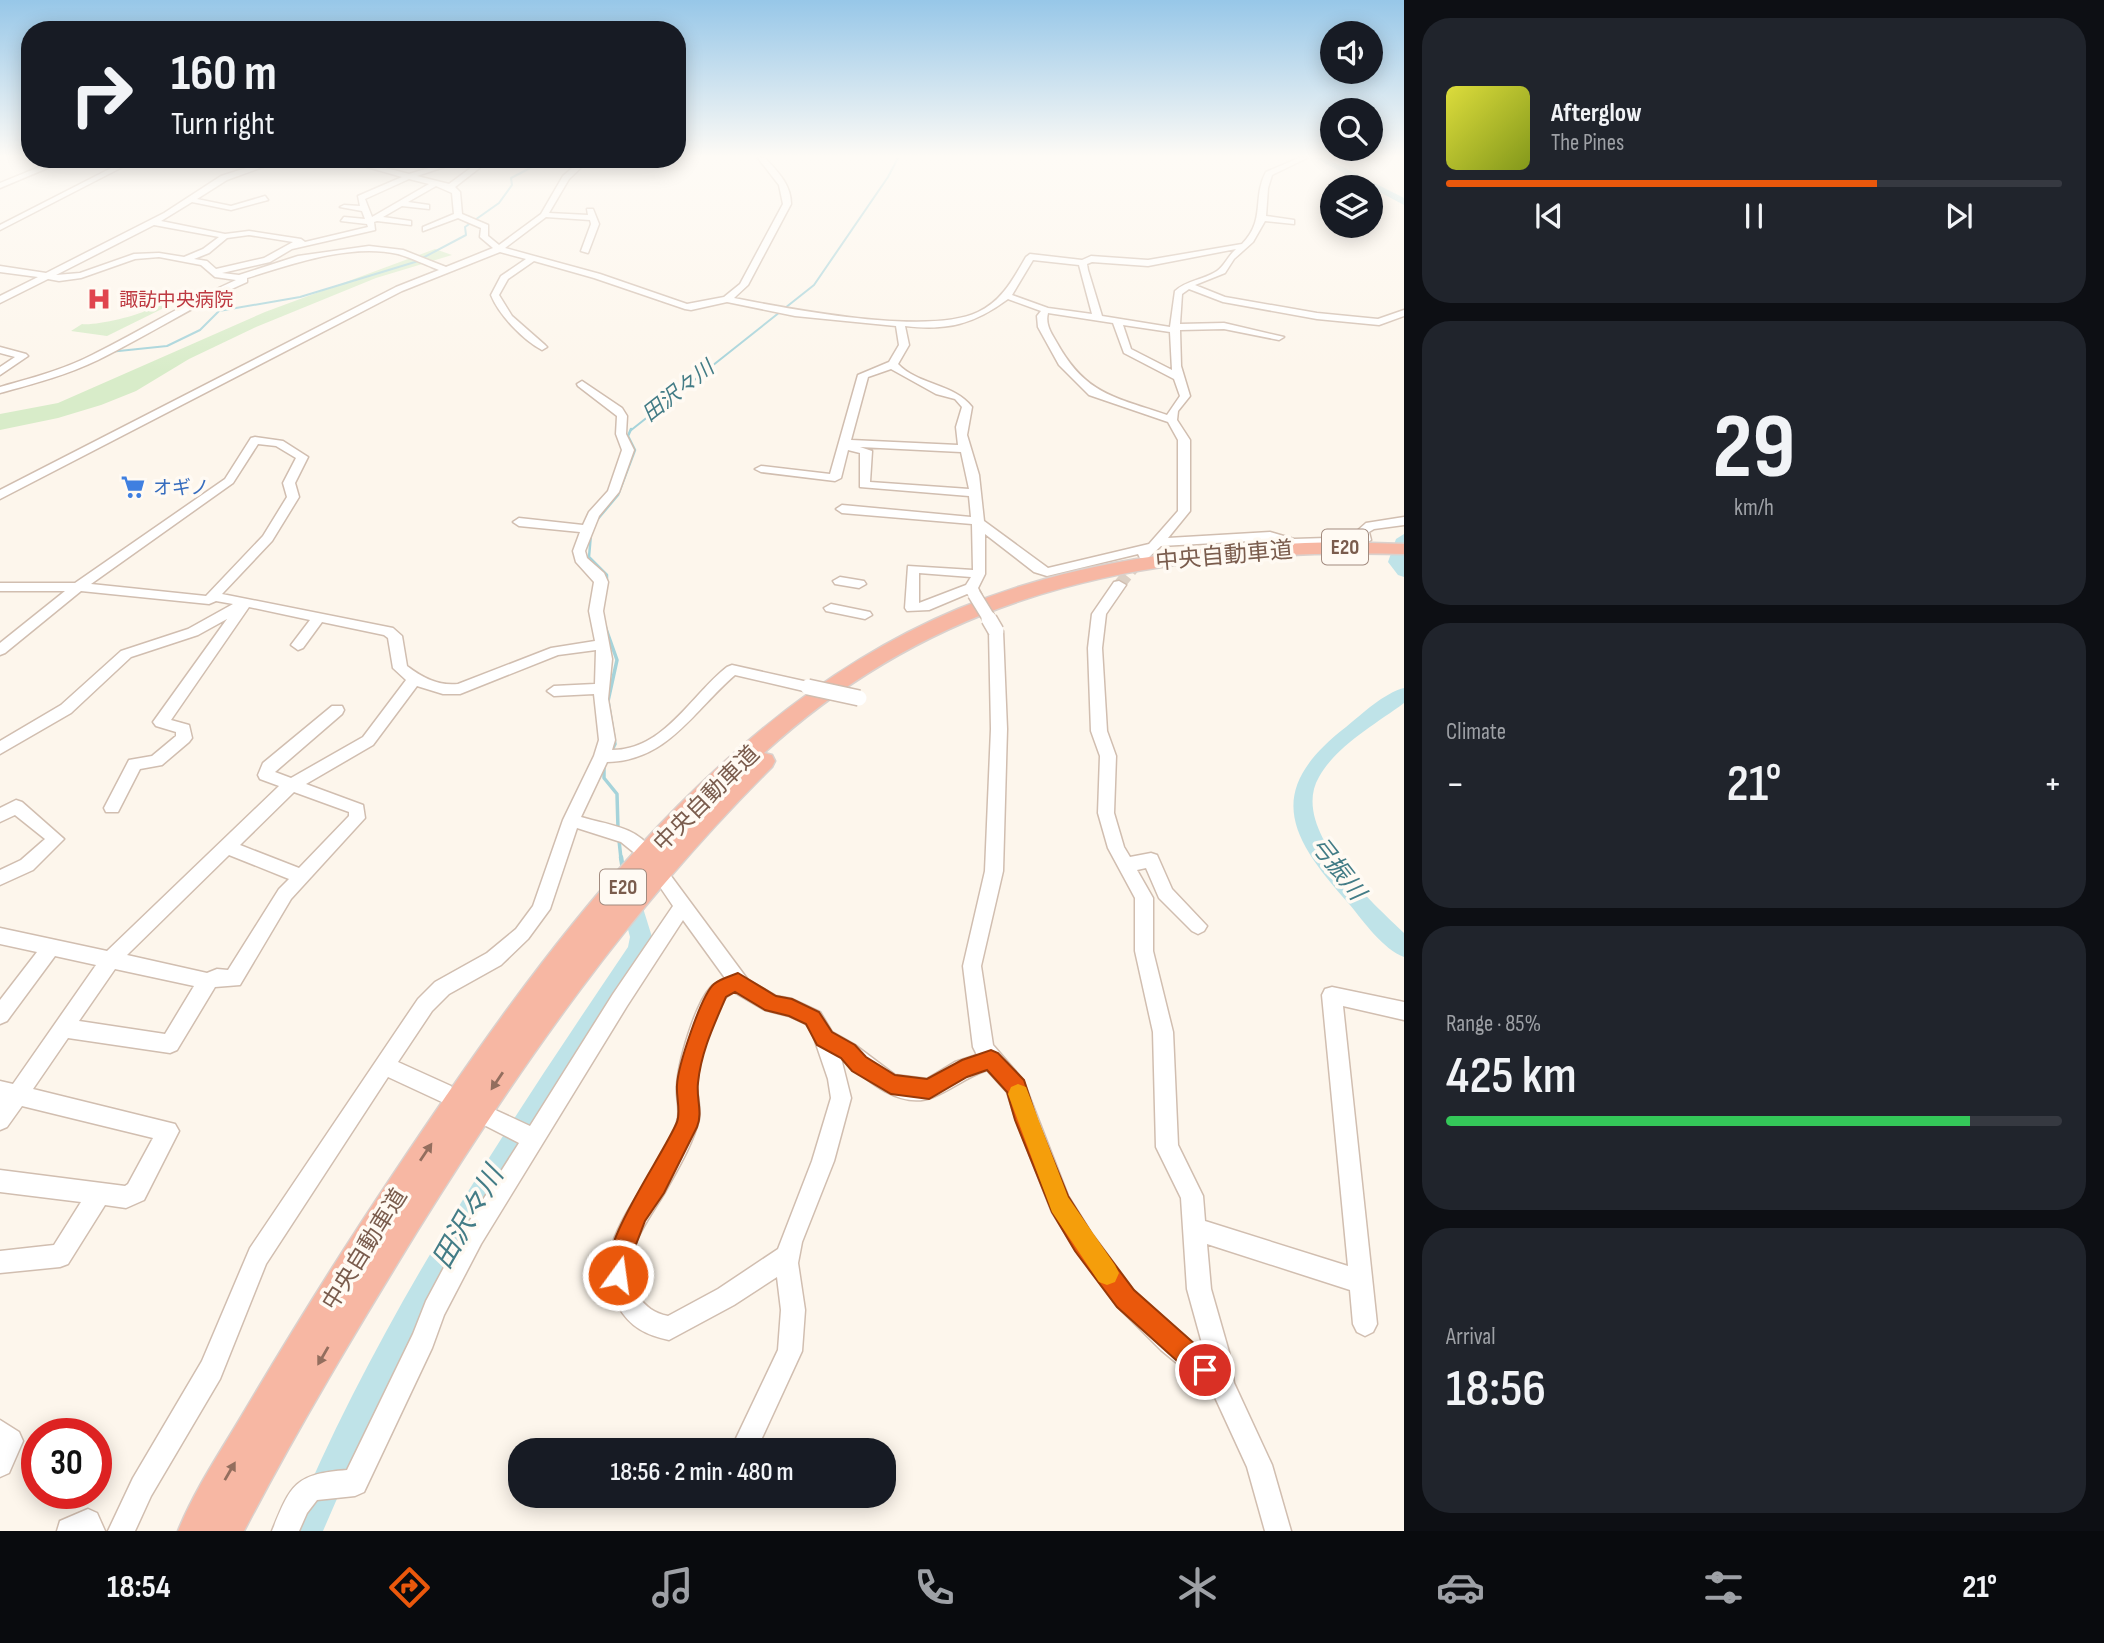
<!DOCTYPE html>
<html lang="en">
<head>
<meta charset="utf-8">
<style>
  body { margin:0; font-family:"Sofia Sans Condensed","Noto Sans JP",sans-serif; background:#20242c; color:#f1f3f6; height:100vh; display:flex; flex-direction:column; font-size:26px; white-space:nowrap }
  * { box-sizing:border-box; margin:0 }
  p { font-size:23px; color:#9ea1a6 }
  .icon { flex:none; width:38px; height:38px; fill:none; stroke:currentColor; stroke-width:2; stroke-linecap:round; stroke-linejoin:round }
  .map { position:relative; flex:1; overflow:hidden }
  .panel { display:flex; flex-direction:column; gap:18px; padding:18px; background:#0d0f14; width:700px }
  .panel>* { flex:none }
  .top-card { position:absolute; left:21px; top:21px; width:665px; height:147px; border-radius:28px; box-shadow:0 4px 18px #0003; background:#171b24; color:#f1f3f6; overflow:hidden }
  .fabs { position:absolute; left:1320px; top:21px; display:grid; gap:14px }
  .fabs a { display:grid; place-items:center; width:63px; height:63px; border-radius:50%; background:#171b24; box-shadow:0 4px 18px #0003; font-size:35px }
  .speed { position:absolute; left:21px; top:1418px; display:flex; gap:14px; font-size:35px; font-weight:700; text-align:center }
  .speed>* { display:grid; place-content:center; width:91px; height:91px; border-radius:50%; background:#171b24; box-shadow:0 4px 18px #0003; line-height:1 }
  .speed .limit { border:10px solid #d22; background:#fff; color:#111 }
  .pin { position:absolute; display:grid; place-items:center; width:60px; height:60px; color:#fff; margin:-30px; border:4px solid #fff; border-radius:50%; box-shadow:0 2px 7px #0007 }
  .me { position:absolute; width:77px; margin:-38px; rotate:14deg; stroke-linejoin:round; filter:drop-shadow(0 0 5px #0008) }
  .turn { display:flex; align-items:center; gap:24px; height:147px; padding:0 35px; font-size:32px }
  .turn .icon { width:91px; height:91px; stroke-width:2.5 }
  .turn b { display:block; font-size:49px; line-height:60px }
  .big { font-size:52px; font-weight:600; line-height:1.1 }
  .panel .widget { flex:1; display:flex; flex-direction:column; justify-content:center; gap:10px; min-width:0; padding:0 24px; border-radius:28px; background:#20242c }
  .panel .dial { align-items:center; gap:0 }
  .dial b { font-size:91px; line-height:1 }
  .song { display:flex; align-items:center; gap:21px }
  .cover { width:84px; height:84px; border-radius:10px; background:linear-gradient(135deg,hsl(60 70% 55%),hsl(70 70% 35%)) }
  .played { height:7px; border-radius:4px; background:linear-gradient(90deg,#ea580c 70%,#363941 70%) }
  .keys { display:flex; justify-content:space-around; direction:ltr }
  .heat { display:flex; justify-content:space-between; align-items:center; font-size:38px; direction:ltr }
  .charge { height:10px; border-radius:5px; background:linear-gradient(90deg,#34c759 85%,#363941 0) }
  .trip { position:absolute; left:508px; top:1438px; width:388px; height:70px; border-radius:28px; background:#171b24; box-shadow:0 4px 18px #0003; font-weight:600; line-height:70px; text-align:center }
  .menu { display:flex; height:112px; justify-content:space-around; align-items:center; background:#090b0e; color:#9ea1a6 }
  .menu .icon { width:49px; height:49px }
  .menu .active { color:#ea580c }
  .menu b { font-size:32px; color:#f1f3f6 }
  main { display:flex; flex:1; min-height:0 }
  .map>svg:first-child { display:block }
  .green { fill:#d8ecc9 }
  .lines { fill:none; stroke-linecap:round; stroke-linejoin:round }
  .stream-far3 { stroke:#a5d3da; stroke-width:2 }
  .stream-far2 { stroke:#a5d3da; stroke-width:2.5 }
  .stream-far1 { stroke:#a5d3da; stroke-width:3.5 }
  .stream { stroke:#a5d3da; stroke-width:4.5 }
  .river { fill:#bfe3e8; fill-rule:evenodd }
  .minor-tunnel { stroke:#dcd0c4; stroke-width:12; stroke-dasharray:12 6; stroke-linecap:butt }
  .minor-casing { stroke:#d1beb0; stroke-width:3 }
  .highway-casing { stroke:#dad1cd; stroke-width:3 }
  .minor { fill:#fff; fill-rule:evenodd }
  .highway { fill:#f7b7a3; fill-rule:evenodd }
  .minor-bridge-far1-casing { stroke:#d1beb0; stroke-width:15; stroke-linecap:butt }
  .minor-bridge-casing { stroke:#d1beb0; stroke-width:18; stroke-linecap:butt }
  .minor-bridge-far1 { stroke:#fff; stroke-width:12 }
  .minor-bridge { stroke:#fff; stroke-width:15 }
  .oneway { fill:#936e5e }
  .route { fill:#ea580c; stroke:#983908; stroke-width:2 }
  .slow { fill:#f59e0b }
  .labels { text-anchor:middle; stroke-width:7; stroke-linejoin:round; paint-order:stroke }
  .far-health-label { font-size:19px; fill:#be3a42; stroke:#fffaf3; text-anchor:start }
  .far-shop-label { font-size:19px; fill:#366cbe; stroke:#fffaf3; text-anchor:start }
  .far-water-label { font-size:21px; font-style:italic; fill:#437c86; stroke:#fffaf3 }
  .shield { fill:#fffaf3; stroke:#a28b7f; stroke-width:2 }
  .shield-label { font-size:21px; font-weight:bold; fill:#7a5c4d }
  .street-label { font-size:23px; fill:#7a5c4d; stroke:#fffaf3 }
  .water-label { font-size:24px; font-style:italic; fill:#437c86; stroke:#fffaf3 }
  .near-water-label { font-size:28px; font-style:italic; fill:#437c86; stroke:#fffaf3 }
</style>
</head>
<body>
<main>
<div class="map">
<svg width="1404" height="1531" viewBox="0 0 1404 1531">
  <rect width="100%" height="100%" fill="#fdf6ec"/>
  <path class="green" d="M435 249 452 255 376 278 256 327 189 359 136 391 101 405 58 418 0 430V414L58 403 265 312Z
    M154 290 184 298 107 336 71 331 82 324C94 326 137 316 147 310L141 308 151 302 140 300 144 297 138 295Z"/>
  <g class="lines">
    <path class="stream-far3" d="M109 352 167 346 200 330 219 311 300 297 415 262 466 235 465 227 499 203 512 185 511 178 534 166 536 159
      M630 431 814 285 888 177 898 158"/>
    <path class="stream-far2" d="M597 520 618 495 635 450 628 436 631 429
      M591 534 589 557 607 575V581"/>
    <path class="stream-far1" d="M605 626 617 660 608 701 615 744 610 754
      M604 767V778L617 794 618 829
      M619 840 621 859"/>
    <path class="stream" d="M621 857 623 870"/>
    <path class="river" d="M1315 158H1325L1404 198V205Z
      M1404 534V577L1398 575 1388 562 1396 539Z
      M1404 688V703C1376 724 1337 745 1319 777 1289 828 1371 901 1404 933V957C1383 949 1364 922 1350 905 1289 837 1263 791 1346 727 1362 714 1384 693 1404 688Z
      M635 905 643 908 652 937 647 957C567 1080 484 1203 416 1333 382 1398 352 1464 323 1531H290C376 1322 502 1134 628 947L630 937 624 914 627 908Z"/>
    <path class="minor-tunnel" d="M1119 585 1142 557"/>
    <g class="minor-casing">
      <path id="minor" d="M758 158H765C777 171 791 184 791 204L748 285 734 298C790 309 928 336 978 312 1002 301 1013 279 1026 257L1030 254 1082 260 1091 256 1148 260 1242 244C1266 220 1252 198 1266 172L1299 158H1307L1272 175 1268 188 1266 216 1294 220V224L1265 221 1253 242 1234 259 1225 273 1195 285 1225 297 1317 313 1378 319 1404 310V316L1379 325 1317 319 1223 302 1189 289 1182 294 1180 324 1224 323 1284 337 1279 340 1224 329 1180 330 1181 366 1190 396 1178 411 1177 420 1190 440V511L1168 538 1270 532 1294 539 1358 537 1357 531 1366 523 1404 517V525L1374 529 1369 532 1371 540 1365 544 1293 547 1269 540 1161 546 1148 558H1140L1138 554 1047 576 1034 572 985 534V574L978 588 981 594 979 597 974 598 967 594 929 610 907 611 905 608 908 566 973 570 972 524 842 513 836 509 842 505 971 517 969 496 860 487V453L848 450 841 478 835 481 761 472 755 469 761 466 830 474 858 375 889 362 899 345 896 326 795 316 727 302 691 310 685 309 594 278 534 261 508 279 499 295 512 316 545 345 547 347 542 350C523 340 499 315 491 295L501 276 526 259 500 252 402 291 0 499V490L396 287 439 270C426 265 412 258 398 254 351 243 292 264 247 278V282C195 304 149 335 98 360 67 375 33 384 0 393V387C31 378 63 370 92 355 141 331 186 302 236 280L215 277 201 265 159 257 135 259 81 278 59 281 48 279 0 303V296L38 277 0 272V266L46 273 164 213 221 176 274 159H285L227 180 197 199 231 206 265 196 268 200 231 210 192 202 161 221 225 234 249 231 301 239 305 242 368 227 367 224 341 221 344 217 365 219 362 211 340 207 344 205 360 206 358 196 402 177 339 159H351L409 174 448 162 450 165 417 176 449 184 483 159H491L455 187 460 192 462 214 488 225V236L499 245 541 214 563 176 583 159H590L569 179 549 213 588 215 587 209H593L599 224 588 253 581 251 591 224 590 220 546 217 505 248 600 274 687 304 724 297 740 284 783 204 779 185ZM409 179 429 184 372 217 365 199ZM436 186 452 193 454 214 423 227V231L458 218 481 228 480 237 493 248 446 267 403 250 369 246 298 256 239 275 222 273 270 262 292 249 375 230 374 222 377 221 411 225V221L383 217 402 206 429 209V205L408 202ZM154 225 219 237 203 249 184 257 159 253 134 254 80 273 56 275ZM249 235 293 242 264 258 216 269 207 261 194 259 209 253 227 238ZM1236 249C1228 256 1225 265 1217 271 1203 280 1187 280 1175 291L1170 327 1102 316 1088 270 1087 264 1092 262 1148 266ZM1033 260 1079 265 1092 314 1048 308 1012 295ZM1008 299 1041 311 1037 316 1038 327 1059 365 1089 395 1168 422 1178 440V511L1149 544 1048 568 984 521 979 475 967 435 972 407C955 384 918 385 898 364L909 345 905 326C948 331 974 324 1008 299ZM1048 313 1113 323 1124 353 1174 379 1180 396 1167 415C1115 397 1086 395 1057 343 1051 333 1045 324 1048 313ZM1123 325 1170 332 1172 370 1131 349ZM891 369 936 394 955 399 962 407 956 427 958 445 851 440 868 377ZM860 447 961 452 969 489 870 482 872 451ZM919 573 971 577 966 585 919 603Z
        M59 159H69L0 188V183Z
        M129 159H138L0 230V225Z
        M0 347 26 354 28 356 0 375V367L15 357 0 353Z
        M582 381 622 408 627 416 626 434 634 450 619 492 599 516 585 551 587 558 604 573 608 582 603 611 612 659 608 699 615 740 612 750C664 750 691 695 727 667L732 665 808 682 815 687 808 692 735 675C694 710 668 761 607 762L581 817C604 824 639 827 651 850L649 855H637L621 842 577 828 550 909 528 939 501 965 449 994 432 1011 398 1062 451 1086 454 1093 451 1100 444 1103 388 1077 266 1264 220 1379 151 1496 135 1531H108L133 1478 202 1361 250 1248 397 1030 418 999 435 982 487 953 516 929 533 906 563 820 594 756 599 740 594 694 554 696 547 691 554 686 595 684 596 650 558 655 460 694H443L417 686 373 745 306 784 363 805 365 818 291 899 240 985 215 987 177 1050 170 1053 68 1038 33 1089 175 1124 179 1131 144 1200 126 1208 105 1205 68 1264 60 1267 0 1273V1251L54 1245 81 1202 0 1192V1170L125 1186 128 1184 153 1138 22 1106 7 1127 0 1130V1081L13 1084 96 965 55 956 7 1021 0 1024V1000L37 952 0 944V928L107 951 279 786 260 779 258 775 263 763 332 706H342L344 710 342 714 275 772 291 778 363 737 406 680 393 668 388 638 384 635 322 622 303 648 298 650 291 645 310 620 249 607 171 720 189 725 192 738 189 742 162 765 140 769 118 812H106L104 808 129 760 152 756 176 736V732L156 726 153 722 227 619 198 635 131 657 71 713 0 754V741L61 705 121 651 188 629 233 604 216 601 209 604 81 591 5 653 0 655V643L65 591H0V583H75L225 479 251 438 255 437 283 441 308 457 295 483 299 497 272 541 222 594 393 628 402 636 407 666C423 678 438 686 458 684L551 648 595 641 589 611 594 582 576 562 573 551 580 532 519 526 513 522 519 518 583 525 589 512 608 491 622 450 616 434 617 416 578 386 577 384ZM258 444 276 446 296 458 283 483 287 497 263 536 206 596 91 584 233 483ZM294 792 349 812V816L299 868 240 845ZM229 855 289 879 279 889 228 970 217 969 207 973 127 955ZM115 969 194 986 165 1034 79 1021Z
        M840 577 864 581 866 584 859 588 835 584 833 581Z
        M1119 581 1126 585 1106 614 1102 648 1107 731 1116 756 1114 813 1124 847 1130 857 1151 853 1157 855 1172 889 1207 926 1204 931 1198 934 1192 931 1159 898 1146 868 1137 870 1153 898V951L1173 1032 1178 1145 1203 1196 1205 1221 1348 1266 1322 995 1325 989 1332 987 1404 1002V1020L1343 1006 1377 1324 1373 1332 1365 1336 1357 1332 1353 1324 1350 1290 1207 1244 1211 1289 1229 1352 1234 1383 1272 1465 1291 1531H1265L1247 1467 1213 1393 1161 1350 1118 1307 1076 1250 1052 1212 1016 1120 1007 1092 987 1070C966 1077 953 1089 933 1097 900 1111 864 1078 841 1058L851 1098 834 1161 802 1242 798 1263 805 1310 802 1351 756 1451H730L778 1350 781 1310 777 1277 734 1305 669 1340C646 1335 630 1327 618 1306 579 1241 664 1179 678 1118 680 1108 676 1097 677 1087 678 1062 695 1004 711 987 715 983 720 981 725 978L683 920 627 1006 481 1244 444 1315 432 1348 364 1492 355 1496 317 1500 307 1513 299 1531H272C291 1484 295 1474 347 1470L413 1334 426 1301 465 1228 519 1143 484 1125 481 1118 484 1111 491 1108 530 1126 613 994 673 906 656 881 659 876 665 874 671 876 748 980 776 996 792 999 820 1012 832 1032 855 1045 895 1075 927 1079 955 1062 977 1055 973 1047 963 966 985 871 991 729 989 631 996 627 1003 631 1007 729 1003 871 981 966 993 1045 1023 1080 1068 1196 1092 1234 1134 1291 1205 1354 1187 1289 1181 1198 1156 1147 1153 1032 1135 951V898L1108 848 1098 813 1100 756 1091 731 1088 648 1092 614 1114 582ZM734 992 765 1010 789 1016 806 1024 812 1032 828 1079 831 1098 812 1161 778 1249 718 1289 668 1316C654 1313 646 1307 637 1295 614 1261 648 1221 665 1192 677 1170 693 1144 699 1119 701 1108 697 1097 697 1087 698 1060 710 1028 721 1004L726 997Z
        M831 604 870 612 872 615 865 619 826 611 824 608Z
        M16 800 22 802 64 839 33 870 0 885V870L21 860 45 839 15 815 0 822V808Z
        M0 1420 19 1432 23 1441 9 1473 0 1477Z
        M88 1509 97 1513 105 1531H57L60 1521Z"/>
    </g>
    <g class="highway-casing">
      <path id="highway" d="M1340 542 1404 544V554C1162 549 949 583 764 753L772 755 775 761 772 767C631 907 521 1064 416 1233 356 1331 297 1429 244 1531H178C194 1491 219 1454 241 1417 289 1336 339 1255 392 1176 537 959 709 713 958 609 1079 558 1210 545 1340 542Z"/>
    </g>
    <use href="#minor" class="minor"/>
    <use href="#highway" class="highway"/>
    <g class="minor-bridge-far1-casing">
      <path id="minor-bridge-far1" d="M974 594 990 620"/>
    </g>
    <g class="minor-bridge-casing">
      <path id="minor-bridge" d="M989 619 996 631
        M808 687 859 698"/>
    </g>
    <use href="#minor-bridge-far1" class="minor-bridge-far1"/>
    <use href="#minor-bridge" class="minor-bridge"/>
  </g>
  <defs><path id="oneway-solid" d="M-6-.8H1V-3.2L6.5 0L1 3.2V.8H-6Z" transform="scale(1.75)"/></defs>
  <g class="oneway">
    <use href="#oneway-solid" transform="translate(497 1081) rotate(124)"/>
    <use href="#oneway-solid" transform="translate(426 1152) rotate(-56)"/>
    <use href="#oneway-solid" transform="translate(323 1356) rotate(120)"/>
    <use href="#oneway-solid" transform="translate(230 1471) rotate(-60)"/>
  </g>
  <linearGradient id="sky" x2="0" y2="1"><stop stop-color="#97c7e8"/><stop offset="0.42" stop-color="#fefbf6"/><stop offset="1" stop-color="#fefbf6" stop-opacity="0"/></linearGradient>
  <rect width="1404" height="372" fill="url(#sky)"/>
  <path class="route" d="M738 973 776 996 792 999 819 1012 832 1032 855 1045 866 1057 895 1075 927 1079 962 1060 991 1050 998 1053 1024 1080 1037 1120 1068 1196 1092 1234 1134 1290 1214 1361 1217 1370 1214 1378 1205 1382 1196 1378 1117 1307 1075 1251 1052 1212 1015 1120 1007 1092 987 1070 967 1077 929 1099 891 1094 852 1071 841 1058 817 1045 806 1024 789 1016 765 1010 735 992 726 997C714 1025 701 1052 698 1083 696 1097 703 1113 697 1127L664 1193 645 1221 632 1255 626 1283 618 1286 609 1283C595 1248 662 1158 677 1122 681 1111 676 1097 677 1085 678 1066 701 995 714 984 720 979 731 976 738 973Z"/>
  <path class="slow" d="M1018 1084 1026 1087 1068 1197 1115 1265 1119 1273 1115 1282 1107 1285 1099 1282 1052 1212 1008 1094 1011 1087Z"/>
  <defs>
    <g id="hospital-bare" transform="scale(1.89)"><path d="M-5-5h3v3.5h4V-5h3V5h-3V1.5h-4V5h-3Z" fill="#e0444e" stroke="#fffaf3" stroke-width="2.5" paint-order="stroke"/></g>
    <g id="supermarket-bare" transform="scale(1.89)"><path d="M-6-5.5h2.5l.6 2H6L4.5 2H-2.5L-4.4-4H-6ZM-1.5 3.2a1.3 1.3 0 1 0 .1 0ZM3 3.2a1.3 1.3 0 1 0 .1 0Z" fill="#3f7fe0" stroke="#fffaf3" stroke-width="2.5" paint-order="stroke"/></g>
  </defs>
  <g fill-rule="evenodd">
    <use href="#hospital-bare" x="99" y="299"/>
    <use href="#supermarket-bare" x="133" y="487"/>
  </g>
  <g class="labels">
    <g class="far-health-label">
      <text x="119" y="306">諏訪中央病院</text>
    </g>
    <g class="far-shop-label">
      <text x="153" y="494">オギノ</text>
    </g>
    <g class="far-water-label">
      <text transform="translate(678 391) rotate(-38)" y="7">田沢々川</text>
    </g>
    <g class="shield">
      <rect x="1322" y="529.5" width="46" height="35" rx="5"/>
      <rect x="600" y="869.5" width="46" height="35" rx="5"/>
    </g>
    <g class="shield-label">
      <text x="1345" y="554">E20</text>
      <text x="623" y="894">E20</text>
    </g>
    <g class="street-label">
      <text transform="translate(1224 555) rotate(-5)" y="8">中央自動車道</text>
      <text transform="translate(706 798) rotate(-45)" y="8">中央自動車道</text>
      <text transform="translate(364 1249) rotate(-58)" y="8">中央自動車道</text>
    </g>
    <g class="water-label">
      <text transform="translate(1338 868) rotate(52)" y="8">弓振川</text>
    </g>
    <g class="near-water-label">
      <text transform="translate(467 1217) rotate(-60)" y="10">田沢々川</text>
    </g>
  </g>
</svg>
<div class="fabs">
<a><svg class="icon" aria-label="sound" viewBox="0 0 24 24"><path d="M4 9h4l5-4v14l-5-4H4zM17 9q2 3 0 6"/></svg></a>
<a><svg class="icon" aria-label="search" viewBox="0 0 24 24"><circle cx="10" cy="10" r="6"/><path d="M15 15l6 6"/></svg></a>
<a><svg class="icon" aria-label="layers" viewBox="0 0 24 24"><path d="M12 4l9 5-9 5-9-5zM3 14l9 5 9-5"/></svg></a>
</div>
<div class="speed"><div class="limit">30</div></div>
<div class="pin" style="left:1205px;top:1370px;background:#d93025"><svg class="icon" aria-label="arrive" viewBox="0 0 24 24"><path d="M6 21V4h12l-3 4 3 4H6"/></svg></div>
<svg class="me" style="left:618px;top:1275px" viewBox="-20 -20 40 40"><circle r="17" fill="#ea580c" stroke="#fff" stroke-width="3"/><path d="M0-11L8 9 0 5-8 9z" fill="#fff"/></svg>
<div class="trip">18:56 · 2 min · 480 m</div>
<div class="top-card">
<div class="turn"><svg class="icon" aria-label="right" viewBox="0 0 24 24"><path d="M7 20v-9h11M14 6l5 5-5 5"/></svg><div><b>160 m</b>Turn right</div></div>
</div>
</div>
<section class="panel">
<div class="widget">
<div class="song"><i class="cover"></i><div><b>Afterglow</b><p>The Pines</p></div></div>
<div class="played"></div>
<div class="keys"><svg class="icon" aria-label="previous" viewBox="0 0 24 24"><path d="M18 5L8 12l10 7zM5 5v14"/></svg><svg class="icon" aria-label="pause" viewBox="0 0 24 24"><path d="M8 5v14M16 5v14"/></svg><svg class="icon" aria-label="next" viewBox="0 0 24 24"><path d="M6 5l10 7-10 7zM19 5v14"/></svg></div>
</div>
<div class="widget dial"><b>29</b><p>km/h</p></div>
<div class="widget"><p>Climate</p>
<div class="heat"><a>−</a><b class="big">21°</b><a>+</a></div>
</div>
<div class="widget"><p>Range · 85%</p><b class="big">425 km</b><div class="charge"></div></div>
<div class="widget"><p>Arrival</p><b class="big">18:56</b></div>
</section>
</main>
<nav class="menu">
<b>18:54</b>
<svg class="icon active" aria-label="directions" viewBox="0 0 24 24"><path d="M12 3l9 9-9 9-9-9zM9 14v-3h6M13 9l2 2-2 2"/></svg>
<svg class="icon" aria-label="music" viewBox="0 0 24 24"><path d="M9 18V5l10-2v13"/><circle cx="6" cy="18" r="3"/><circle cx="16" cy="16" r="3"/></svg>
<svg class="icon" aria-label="phone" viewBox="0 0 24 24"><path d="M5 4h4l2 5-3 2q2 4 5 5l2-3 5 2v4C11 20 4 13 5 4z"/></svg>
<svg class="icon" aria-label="climate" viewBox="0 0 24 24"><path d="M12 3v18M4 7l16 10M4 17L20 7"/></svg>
<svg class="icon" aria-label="car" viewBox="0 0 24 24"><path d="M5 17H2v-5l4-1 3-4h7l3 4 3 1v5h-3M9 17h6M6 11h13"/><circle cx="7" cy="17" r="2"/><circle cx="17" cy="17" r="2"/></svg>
<svg class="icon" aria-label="filters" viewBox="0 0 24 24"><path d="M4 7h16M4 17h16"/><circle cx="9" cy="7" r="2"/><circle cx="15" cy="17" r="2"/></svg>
<b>21°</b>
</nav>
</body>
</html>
